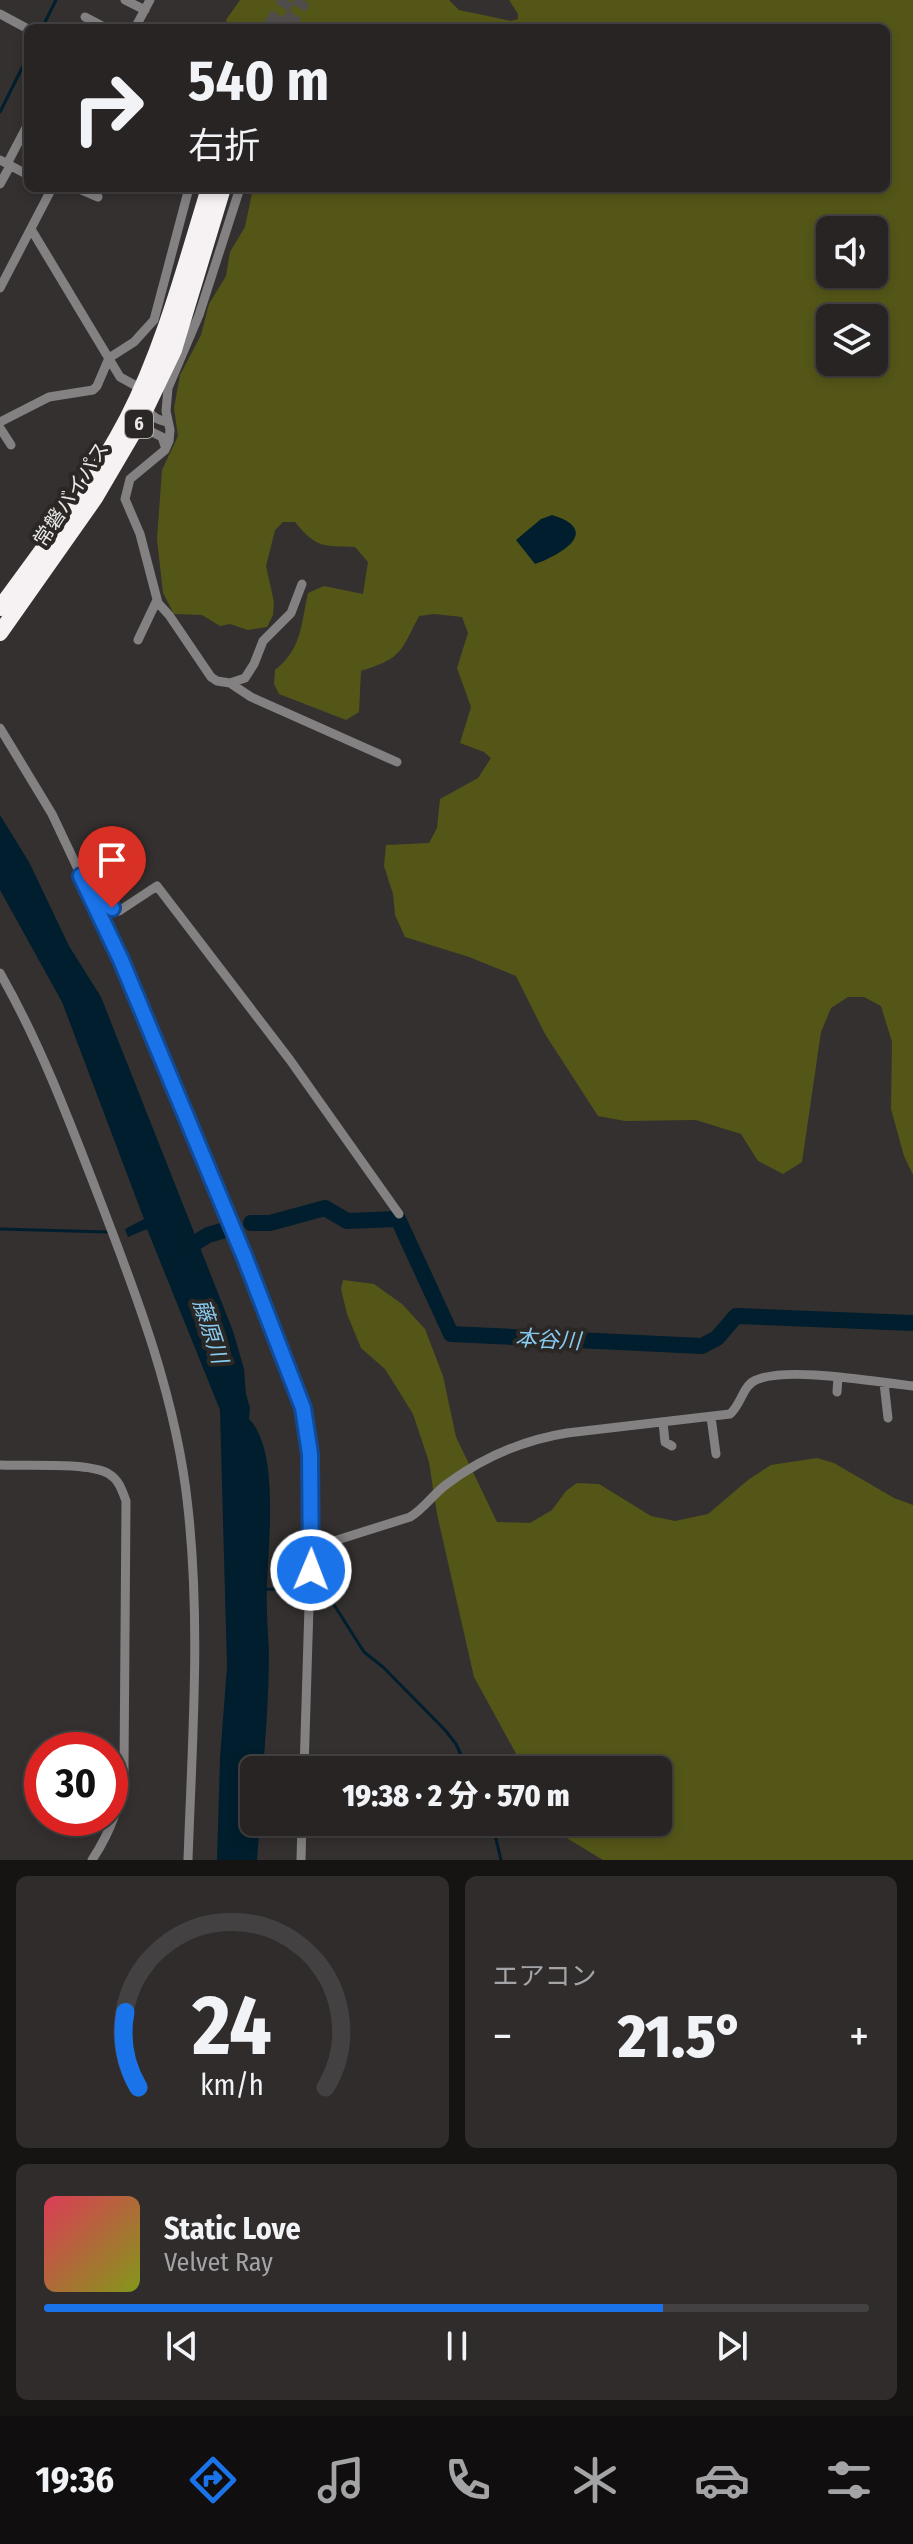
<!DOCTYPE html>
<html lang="ja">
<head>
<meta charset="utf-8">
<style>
  body { margin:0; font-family:"Fira Sans Condensed","Noto Sans JP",sans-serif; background:#2f2c2b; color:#f1f3f6; height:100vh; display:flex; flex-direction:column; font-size:30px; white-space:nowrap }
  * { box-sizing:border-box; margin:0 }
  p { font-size:26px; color:#a4a4a6 }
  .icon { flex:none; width:44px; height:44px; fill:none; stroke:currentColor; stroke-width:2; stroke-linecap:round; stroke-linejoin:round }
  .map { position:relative; height:1860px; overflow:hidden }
  .panel { display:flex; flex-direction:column; gap:16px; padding:16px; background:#151413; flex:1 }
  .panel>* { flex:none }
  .guide { position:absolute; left:24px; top:24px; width:866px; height:168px; border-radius:12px; box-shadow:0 4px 12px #0003,0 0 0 2px #434141; background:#272423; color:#f1f3f6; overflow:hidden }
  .buttons { position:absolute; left:816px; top:216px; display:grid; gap:16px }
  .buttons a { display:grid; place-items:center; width:72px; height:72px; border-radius:12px; background:#272423; box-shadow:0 4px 12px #0003,0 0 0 2px #434141; font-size:40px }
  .speed { position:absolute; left:24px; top:1732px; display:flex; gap:16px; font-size:40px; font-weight:700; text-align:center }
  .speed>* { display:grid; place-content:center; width:104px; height:104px; border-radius:50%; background:#272423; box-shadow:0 4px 12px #0003,0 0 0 2px #434141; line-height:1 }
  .speed .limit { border:12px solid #d22; background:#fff; color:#111 }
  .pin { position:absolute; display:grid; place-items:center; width:68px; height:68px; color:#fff; margin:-82px -34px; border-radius:50% 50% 50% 0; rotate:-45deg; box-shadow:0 0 8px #0007 }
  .pin .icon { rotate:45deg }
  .me { position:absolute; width:88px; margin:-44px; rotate:1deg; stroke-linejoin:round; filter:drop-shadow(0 0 6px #0008) }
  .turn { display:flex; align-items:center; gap:28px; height:168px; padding:0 32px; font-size:36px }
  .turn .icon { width:104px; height:104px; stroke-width:2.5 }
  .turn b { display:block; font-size:56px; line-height:68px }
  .big { font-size:60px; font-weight:800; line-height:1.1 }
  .panel .card { flex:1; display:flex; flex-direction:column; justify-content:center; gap:12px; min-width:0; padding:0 28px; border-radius:12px; background:#2f2c2b }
  .panel .dial { align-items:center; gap:0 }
  .dial svg { height:208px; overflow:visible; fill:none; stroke:#434141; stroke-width:7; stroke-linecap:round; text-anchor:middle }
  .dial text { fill:#f1f3f6; stroke:none }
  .song { display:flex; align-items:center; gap:24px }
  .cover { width:96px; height:96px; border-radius:12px; background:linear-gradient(135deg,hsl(350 70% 55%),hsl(70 70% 35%)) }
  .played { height:8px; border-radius:4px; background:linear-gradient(90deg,#1a73e8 75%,#434141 75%) }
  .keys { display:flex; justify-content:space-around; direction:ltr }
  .heat { display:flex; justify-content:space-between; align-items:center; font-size:44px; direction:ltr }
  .panel .tiles { flex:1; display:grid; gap:16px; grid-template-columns:1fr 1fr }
  .card:last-child { grid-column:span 2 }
  .trip { position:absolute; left:240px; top:1756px; width:432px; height:80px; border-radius:12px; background:#272423; box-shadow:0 4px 12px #0003,0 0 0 2px #434141; font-weight:800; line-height:80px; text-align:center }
  .menu { display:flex; height:128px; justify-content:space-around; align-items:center; background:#100e0e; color:#a4a4a6 }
  .menu .icon { width:56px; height:56px }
  .menu .on { color:#1a73e8 }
  .menu b { font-size:36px; color:#f1f3f6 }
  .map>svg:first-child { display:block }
  .green { fill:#545618; fill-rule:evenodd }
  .water { fill:#001e2d }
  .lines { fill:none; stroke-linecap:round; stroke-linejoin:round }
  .stream { stroke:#001e2d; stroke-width:3 }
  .river { stroke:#001e2d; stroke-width:16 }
  .highway-tunnel { stroke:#4f4c4b; stroke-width:16; stroke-dasharray:16 8; stroke-linecap:butt }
  .street { stroke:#838182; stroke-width:9 }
  .highway { stroke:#f6f1f2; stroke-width:16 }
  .route-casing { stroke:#114b97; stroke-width:20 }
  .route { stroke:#1a73e8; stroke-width:14 }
  .labels { text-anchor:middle; stroke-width:8; stroke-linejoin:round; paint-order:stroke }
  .shield { fill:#2a2725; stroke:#b0aead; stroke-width:2 }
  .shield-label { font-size:18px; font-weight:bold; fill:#eae8e7 }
  .street-label { font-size:20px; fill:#eae8e7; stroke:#2a2725 }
  .water-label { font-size:22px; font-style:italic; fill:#87cbf1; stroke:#2a2725 }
</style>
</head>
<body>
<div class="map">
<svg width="913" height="1860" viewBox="0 0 913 1860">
  <rect width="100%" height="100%" fill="#34302f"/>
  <path class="green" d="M240 0H449L459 10 511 21 518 19V14L509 0H913V1175L904 1156 891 1109 892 1042 881 1006 864 997H848L831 1008 821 1032 802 1162 783 1174 758 1161 741 1134 696 1120 625 1121 598 1116 545 1034 516 976 469 957 405 937 395 915 393 894 384 866 386 845 429 843 437 828 440 799 478 778 491 758 484 752 460 743 471 707 457 668 468 633 462 617 434 614 419 616C400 653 402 658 361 671L359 712 346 720 279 694 274 684 275 670C302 649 301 624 308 593L324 586 363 594 368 562 355 547C323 546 316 548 295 522H283L275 530 266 566 274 602 273 615 267 627 248 630 230 624 220 626 202 615 174 614 163 593 157 539 162 470 178 436 174 408 180 375 201 335 209 304 226 276 230 252 245 227 253 188H886V28H229L226 20ZM830 230H874V274H830ZM830 318H874V362H830Z
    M343 1280 374 1284 402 1304 425 1329 443 1376 456 1437 497 1522 530 1523 552 1510 566 1491 577 1483 599 1484 651 1516 675 1521 708 1514 748 1480 771 1465 817 1458 834 1463 894 1498 913 1505V1860H603L555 1831 552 1822H658V1770H525L474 1677 437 1514 429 1462 413 1414 385 1369 361 1348 347 1314 341 1289Z"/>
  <path class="water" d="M552 515C602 530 562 555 535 564L516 540 541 519Z
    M0 815 29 862 69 946 101 997 233 1331 244 1369 246 1394 250 1408 249 1419C280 1450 268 1544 267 1586 266 1608 268 1631 269 1653 269 1692 266 1731 263 1770H254V1822H260L257 1860H217L220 1758 227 1667 220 1410 147 1229 128 1237 125 1229 144 1219 62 1002 0 890Z"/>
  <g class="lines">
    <path class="stream" d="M42 28 56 0
      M0 112 28 56
      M0 1229 108 1232
      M264 1589 330 1591 331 1600 364 1652 383 1667 445 1730 456 1744 468 1770
      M492 1822 501 1860"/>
    <path class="river" d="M251 1223H270L325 1208 347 1221 398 1219 451 1334 702 1346 717 1338 736 1316 913 1323
      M184 1250 208 1235 225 1230"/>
    <path class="highway-tunnel" d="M270 28 287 0
      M286 28 303 0"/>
    <path class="street" d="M125 0 145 10
      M0 14 28 29
      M85 17 106 28
      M135 28 150 0
      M0 160 28 175
      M7 164 28 124
      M0 184 10 166
      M77 188 98 197
      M240 188 199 315 168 388 166 411 170 430 169 441 165 450 130 479 125 499 140 534 158 603 169 615 211 677 217 681 230 683 245 678 254 664 263 641 291 613 302 584
      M31 229 120 377 140 388
      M0 288 52 188
      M147 406C150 417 158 420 168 422
      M0 422 49 397 93 390 97 386 109 358 134 342 154 320 189 188
      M138 425 162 437 165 446
      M0 428 11 445
      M138 640 157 600
      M230 683 251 697 397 762
      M0 728 52 814 121 960 245 1258 303 1408 310 1454 311 1541 304 1770
      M81 876 90 878 107 904 119 911 157 886 290 1060 399 1214
      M0 973C40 1043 69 1120 98 1195 137 1296 177 1400 188 1508 201 1626 192 1743 188 1860
      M884 1383 888 1418
      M837 1392 838 1377
      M711 1417 716 1454
      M663 1422 665 1442 672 1446
      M0 1465C25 1466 90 1462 109 1474 119 1480 122 1490 126 1501L124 1770C121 1804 111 1831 92 1860
      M311 1541H334L410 1517C424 1509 433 1494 447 1484 482 1458 524 1440 567 1433L730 1414C741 1405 743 1385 756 1380 788 1366 876 1382 913 1386
      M301 1860 302 1822"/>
    <path class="highway" d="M0 608C44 547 92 486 127 419 164 347 185 266 209 188
      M0 633 95 498 139 423 174 350 223 188"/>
  </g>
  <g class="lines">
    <g class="route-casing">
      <path id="route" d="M112 908 90 878 81 876 121 960 245 1258 303 1408 310 1454 311 1570"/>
    </g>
    <use href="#route" class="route"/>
  </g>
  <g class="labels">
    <rect class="shield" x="125" y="410" width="28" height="28" rx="6"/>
    <g class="shield-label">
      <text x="139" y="430">6</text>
    </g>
    <g class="street-label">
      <text transform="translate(71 494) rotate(-57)" y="7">常磐バイパス</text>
    </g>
    <g class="water-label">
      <text transform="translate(211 1331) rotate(72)" y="8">藤原川</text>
      <text transform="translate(548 1339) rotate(3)" y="8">本谷川</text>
    </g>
  </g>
</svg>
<div class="buttons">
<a><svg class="icon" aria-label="sound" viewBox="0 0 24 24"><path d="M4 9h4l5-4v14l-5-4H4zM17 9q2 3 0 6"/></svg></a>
<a><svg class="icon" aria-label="layers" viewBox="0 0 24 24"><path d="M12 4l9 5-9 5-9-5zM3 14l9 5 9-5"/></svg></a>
</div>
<div class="speed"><div class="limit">30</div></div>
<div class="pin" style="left:112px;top:908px;background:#d93025"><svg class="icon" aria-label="arrive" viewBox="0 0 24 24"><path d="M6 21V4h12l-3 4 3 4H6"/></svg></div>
<svg class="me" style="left:311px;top:1570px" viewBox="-20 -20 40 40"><circle r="17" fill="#1a73e8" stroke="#fff" stroke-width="3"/><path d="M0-11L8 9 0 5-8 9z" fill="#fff"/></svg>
<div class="trip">19:38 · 2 分 · 570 m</div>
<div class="guide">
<div class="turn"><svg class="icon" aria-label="right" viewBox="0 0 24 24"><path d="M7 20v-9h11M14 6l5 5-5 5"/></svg><div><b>540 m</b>右折</div></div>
</div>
</div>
<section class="panel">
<div class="tiles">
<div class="card dial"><svg viewBox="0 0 100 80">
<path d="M14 69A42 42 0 1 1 86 69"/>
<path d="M14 69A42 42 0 0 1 9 40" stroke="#1a73e8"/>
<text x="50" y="56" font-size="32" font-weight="700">24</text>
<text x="50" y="72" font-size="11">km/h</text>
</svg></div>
<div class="card"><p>エアコン</p>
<div class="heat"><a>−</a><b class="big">21.5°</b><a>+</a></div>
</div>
<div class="card">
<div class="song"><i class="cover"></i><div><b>Static Love</b><p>Velvet Ray</p></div></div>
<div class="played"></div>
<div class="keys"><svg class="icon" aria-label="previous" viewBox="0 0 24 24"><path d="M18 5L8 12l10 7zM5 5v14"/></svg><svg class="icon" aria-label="pause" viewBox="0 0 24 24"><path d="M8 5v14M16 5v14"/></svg><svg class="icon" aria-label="next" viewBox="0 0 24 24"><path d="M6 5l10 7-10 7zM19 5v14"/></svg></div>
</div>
</div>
</section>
<nav class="menu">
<b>19:36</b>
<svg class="icon on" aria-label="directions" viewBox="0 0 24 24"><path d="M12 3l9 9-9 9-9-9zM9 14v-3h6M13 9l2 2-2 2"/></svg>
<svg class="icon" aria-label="music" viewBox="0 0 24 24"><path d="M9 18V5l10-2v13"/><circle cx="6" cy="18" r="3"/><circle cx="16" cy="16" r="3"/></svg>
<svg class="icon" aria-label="phone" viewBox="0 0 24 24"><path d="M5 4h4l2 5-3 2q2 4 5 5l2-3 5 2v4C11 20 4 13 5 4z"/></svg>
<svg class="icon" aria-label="climate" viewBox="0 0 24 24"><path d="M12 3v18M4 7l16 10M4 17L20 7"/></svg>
<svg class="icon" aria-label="car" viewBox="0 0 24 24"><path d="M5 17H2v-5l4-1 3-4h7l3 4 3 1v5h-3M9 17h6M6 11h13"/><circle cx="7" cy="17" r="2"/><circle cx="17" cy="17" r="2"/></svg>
<svg class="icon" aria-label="filters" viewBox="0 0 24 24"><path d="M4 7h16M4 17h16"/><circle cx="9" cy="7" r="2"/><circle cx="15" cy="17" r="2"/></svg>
</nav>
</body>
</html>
